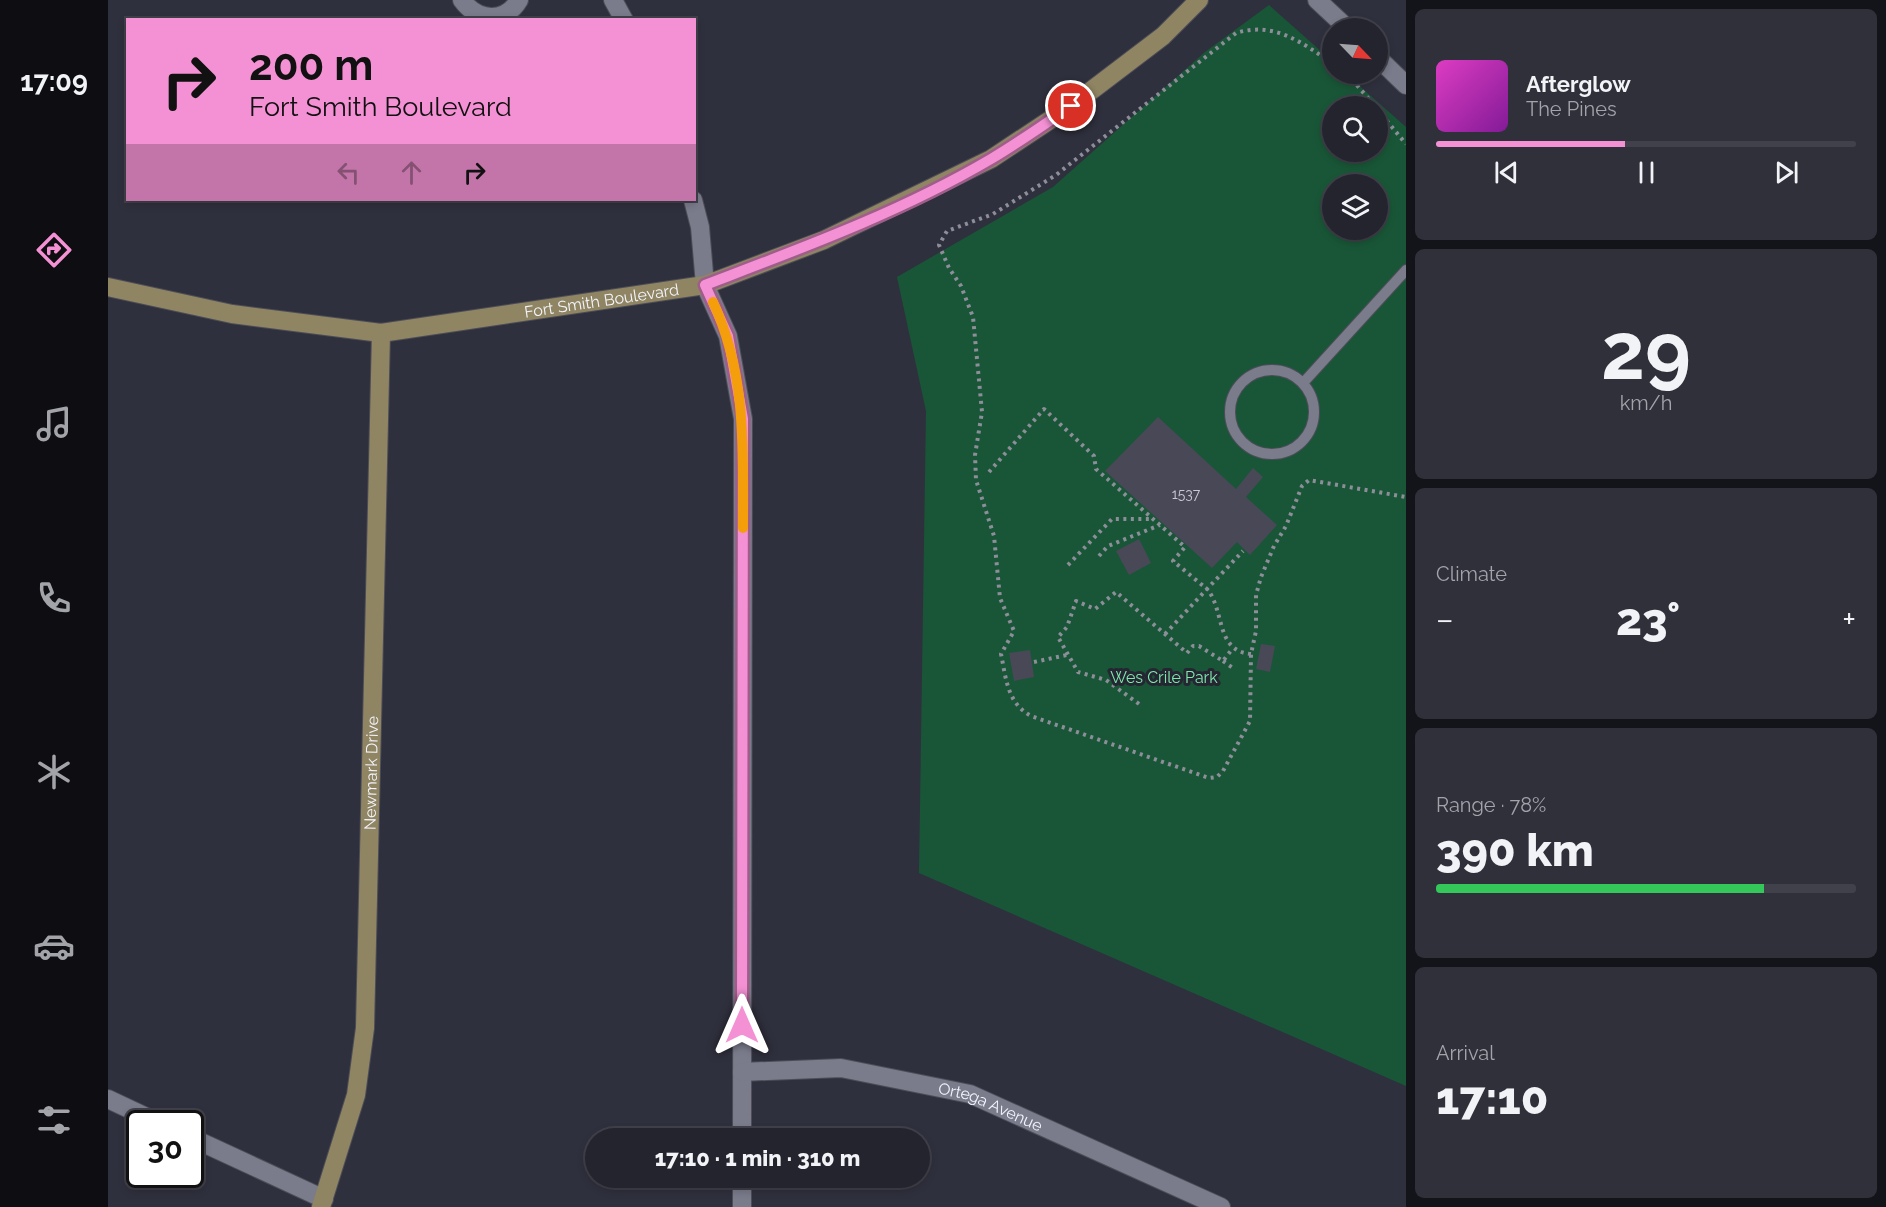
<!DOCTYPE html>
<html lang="en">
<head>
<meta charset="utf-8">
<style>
  body { margin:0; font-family:Raleway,sans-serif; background:#2f303a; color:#f1f3f6; height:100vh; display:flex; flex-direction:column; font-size:22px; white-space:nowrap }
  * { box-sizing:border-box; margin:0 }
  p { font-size:20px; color:#a3a4aa }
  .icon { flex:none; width:33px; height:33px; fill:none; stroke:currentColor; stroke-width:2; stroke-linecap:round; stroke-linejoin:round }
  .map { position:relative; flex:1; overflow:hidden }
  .sheet { display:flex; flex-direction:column; gap:9px; padding:9px; background:#131419; width:480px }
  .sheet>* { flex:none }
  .banner { position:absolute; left:18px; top:18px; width:570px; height:183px; border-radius:0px; box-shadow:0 3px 9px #0003,0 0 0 2px #40414a; background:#f491d4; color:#111; overflow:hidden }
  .needle { width:39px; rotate:115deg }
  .fabs { position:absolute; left:1214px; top:18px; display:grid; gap:12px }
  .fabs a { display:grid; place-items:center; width:66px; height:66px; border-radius:50%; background:#23242e; box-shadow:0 3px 9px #0003,0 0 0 2px #40414a; font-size:30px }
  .speed { position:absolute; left:18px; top:1110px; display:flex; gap:12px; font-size:30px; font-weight:700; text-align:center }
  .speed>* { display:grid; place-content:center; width:78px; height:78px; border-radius:50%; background:#23242e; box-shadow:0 3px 9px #0003,0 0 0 2px #40414a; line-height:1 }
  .speed .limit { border:3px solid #111; border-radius:9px; background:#fff; color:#111 }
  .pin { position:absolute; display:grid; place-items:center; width:51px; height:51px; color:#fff; margin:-26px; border:3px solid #fff; border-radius:50%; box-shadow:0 2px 6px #0007 }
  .me { position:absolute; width:66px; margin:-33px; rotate:0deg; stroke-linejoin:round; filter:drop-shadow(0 0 4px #0008) }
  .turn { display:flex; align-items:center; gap:21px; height:126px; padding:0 24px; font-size:27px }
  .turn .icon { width:78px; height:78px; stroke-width:2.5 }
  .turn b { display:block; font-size:42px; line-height:51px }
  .lanes { display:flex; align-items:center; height:57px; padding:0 24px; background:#0003; justify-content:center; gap:30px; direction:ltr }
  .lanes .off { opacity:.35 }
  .big { font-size:45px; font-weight:800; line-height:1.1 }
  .sheet .card { flex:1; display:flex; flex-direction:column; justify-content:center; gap:9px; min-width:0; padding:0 21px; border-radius:9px; background:#2f303a }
  .sheet .dial { align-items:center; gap:0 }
  .dial b { font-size:78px; line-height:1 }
  .song { display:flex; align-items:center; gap:18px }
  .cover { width:72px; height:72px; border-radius:9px; background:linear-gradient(135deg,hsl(310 70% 55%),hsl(290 70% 35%)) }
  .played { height:6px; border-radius:3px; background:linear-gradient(90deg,#f491d4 45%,#40414a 45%) }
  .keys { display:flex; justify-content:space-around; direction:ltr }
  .heat { display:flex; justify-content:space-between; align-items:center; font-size:33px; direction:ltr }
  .charge { height:9px; border-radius:4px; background:linear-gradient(90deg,#34c759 78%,#40414a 0) }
  .trip { position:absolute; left:477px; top:1128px; width:345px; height:60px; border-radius:30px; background:#23242e; box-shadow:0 3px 9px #0003,0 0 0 2px #40414a; font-weight:800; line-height:60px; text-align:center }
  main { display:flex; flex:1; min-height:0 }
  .dock { display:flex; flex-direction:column; width:108px; justify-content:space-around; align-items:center; background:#0e0e12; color:#a3a4aa }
  .dock .icon { width:42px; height:42px }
  .dock .active { color:#f491d4 }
  .dock b { font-size:27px; color:#f1f3f6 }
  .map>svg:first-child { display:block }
  .green { fill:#195637; fill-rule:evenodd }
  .building { fill:#484857 }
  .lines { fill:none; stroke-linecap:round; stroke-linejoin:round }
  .lane-casing { stroke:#4d4d58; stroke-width:12 }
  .street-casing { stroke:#4d4d58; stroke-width:20 }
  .secondary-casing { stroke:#4d4d58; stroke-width:20 }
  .path { stroke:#8d8e99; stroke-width:4; stroke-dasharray:3 4.5; stroke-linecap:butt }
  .lane { stroke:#7a7b8b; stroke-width:10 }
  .street { stroke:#7a7b8b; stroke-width:18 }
  .secondary { stroke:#908562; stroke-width:18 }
  .route-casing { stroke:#9f5e8a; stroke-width:15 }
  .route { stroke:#f491d4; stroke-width:10 }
  .slow { stroke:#f59e0b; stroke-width:10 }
  .labels { text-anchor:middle; stroke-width:6; stroke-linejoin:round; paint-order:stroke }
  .number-label { font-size:14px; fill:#c8c9d4 }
  .street-label { font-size:16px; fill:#f3f4fd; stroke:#262633 }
  .park-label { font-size:16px; fill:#7deaac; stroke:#262633 }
</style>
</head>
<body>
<main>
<nav class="dock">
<b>17:09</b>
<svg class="icon active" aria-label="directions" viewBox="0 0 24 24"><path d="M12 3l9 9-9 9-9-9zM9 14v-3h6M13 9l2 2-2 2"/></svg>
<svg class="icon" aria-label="music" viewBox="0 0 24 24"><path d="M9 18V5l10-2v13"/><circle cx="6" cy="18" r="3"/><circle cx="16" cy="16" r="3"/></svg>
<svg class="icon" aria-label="phone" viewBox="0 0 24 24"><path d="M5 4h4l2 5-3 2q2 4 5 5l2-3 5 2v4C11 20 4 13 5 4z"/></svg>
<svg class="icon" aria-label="climate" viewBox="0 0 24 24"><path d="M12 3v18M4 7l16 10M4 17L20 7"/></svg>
<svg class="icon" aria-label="car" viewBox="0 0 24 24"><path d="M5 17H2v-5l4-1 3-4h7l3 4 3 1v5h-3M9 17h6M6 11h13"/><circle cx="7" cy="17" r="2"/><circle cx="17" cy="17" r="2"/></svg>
<svg class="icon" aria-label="filters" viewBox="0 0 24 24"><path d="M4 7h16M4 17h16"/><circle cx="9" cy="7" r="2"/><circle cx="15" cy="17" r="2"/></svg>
</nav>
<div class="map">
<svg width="1298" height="1207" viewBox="0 0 1298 1207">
  <rect width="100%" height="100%" fill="#2f303d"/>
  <path class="green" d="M1161 5 1224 61V74H1238L1298 127V1086L811 873 818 411 789 277 945 187 1097 52ZM1224 106H1269V152H1224ZM1224 184H1269V230H1224Z"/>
  <path class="building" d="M1050 417 1128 489 1145 468 1155 477 1138 497 1169 525 1142 555 1129 542 1104 568 997 471Z
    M1031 539 1043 563 1021 575 1008 551Z
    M1153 644 1167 646 1162 672 1148 669Z
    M922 650 926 677 906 681 901 653Z"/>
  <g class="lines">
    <g class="lane-casing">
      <path id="lane" d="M1122 412a42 42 0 1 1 84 0a42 42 0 1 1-84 0Z
        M1195 383 1298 270"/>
    </g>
    <g class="street-casing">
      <g id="street">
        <path d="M354 0C369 21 397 24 411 0"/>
        <path d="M505 0 516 20"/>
        <path d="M1209 0 1239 28"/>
        <path d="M1269 57 1298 85"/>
        <path d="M585 200 592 227 597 285 620 336 635 419 634 1138"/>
        <path id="s1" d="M634 1072 733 1068 862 1094 1113 1207"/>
        <path d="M0 1099 53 1124"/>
        <path d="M82 1137 216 1199"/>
        <path d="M634 1207V1178"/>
      </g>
    </g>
    <g class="secondary-casing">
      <g id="secondary">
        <path id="s2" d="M0 287 124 314 273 333 597 285 716 240 883 159 963 106 1055 36 1091 0"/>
        <path id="s3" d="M213 1207 248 1095 257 1028 273 333"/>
      </g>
    </g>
    <path class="path" d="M1224 63C1194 43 1167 21 1128 33L948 175 885 214 839 231 831 245 841 268 853 286 865 317 874 412 867 455 868 480 886 536 892 598 906 631 893 654C898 678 899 703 923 716L1101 778 1109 777 1115 771 1142 721 1143 654 1148 631V595L1153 577 1166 546 1178 526 1194 486 1201 480 1298 497
      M1239 74 1267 106
      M1269 109 1298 144
      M881 472 936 409 986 456 988 469 1077 547 1065 561 1099 589 1135 551
      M991 556 1000 546 1052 525
      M960 565 1004 519H1044
      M1057 634 1099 589C1117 610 1107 651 1143 654
      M1115 661 1125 668
      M926 662 959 655
      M1031 704 998 680 970 672 950 637 959 627 968 601 987 609 1008 592 1079 653 1085 646H1091L1115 661 1125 648"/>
    <use href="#lane" class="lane"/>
    <use href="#street" class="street"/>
    <use href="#secondary" class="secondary"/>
  </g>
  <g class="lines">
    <g class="route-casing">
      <path id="route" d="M634 1025 635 419 620 336 597 285C694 248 793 212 883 159 910 143 937 124 963 106"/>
    </g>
    <use href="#route" class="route"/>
    <path class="slow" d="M605 302C639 375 635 450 635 528"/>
  </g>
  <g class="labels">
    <g class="number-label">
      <text x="1078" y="499">1537</text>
    </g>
    <g class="street-label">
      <text dy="6" stroke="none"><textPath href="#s2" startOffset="500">Fort Smith Boulevard</textPath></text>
      <text dy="6" stroke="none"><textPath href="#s3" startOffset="440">Newmark Drive</textPath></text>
      <text dy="6" stroke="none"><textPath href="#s1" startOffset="254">Ortega Avenue</textPath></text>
    </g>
    <g class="park-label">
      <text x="1056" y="683">Wes Crile Park</text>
    </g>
  </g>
</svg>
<div class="fabs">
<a><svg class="needle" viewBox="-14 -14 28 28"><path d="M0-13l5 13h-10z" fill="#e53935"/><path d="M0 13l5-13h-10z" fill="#a3a4aa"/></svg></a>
<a><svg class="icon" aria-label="search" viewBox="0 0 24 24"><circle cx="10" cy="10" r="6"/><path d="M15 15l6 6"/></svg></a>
<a><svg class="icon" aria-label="layers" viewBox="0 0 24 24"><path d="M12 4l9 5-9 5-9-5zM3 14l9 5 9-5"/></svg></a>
</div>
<div class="speed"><div class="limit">30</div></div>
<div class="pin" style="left:963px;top:106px;background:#d93025"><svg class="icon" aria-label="arrive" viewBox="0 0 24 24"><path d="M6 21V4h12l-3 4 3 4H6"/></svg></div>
<svg class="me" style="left:634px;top:1025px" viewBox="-20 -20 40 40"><path d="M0-17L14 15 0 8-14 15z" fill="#f491d4" stroke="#fff" stroke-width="4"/></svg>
<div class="trip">17:10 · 1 min · 310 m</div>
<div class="banner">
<div class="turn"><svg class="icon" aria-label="right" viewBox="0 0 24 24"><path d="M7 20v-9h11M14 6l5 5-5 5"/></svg><div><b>200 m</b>Fort Smith Boulevard</div></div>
<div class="lanes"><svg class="icon off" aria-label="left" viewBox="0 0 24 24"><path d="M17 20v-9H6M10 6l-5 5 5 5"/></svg><svg class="icon off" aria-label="ahead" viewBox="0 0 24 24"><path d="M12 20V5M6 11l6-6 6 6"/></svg><svg class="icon" aria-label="right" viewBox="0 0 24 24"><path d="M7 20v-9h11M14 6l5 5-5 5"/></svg></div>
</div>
</div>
<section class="sheet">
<div class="card">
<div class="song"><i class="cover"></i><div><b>Afterglow</b><p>The Pines</p></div></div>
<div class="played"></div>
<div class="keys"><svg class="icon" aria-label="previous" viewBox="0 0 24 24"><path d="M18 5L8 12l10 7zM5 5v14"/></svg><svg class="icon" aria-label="pause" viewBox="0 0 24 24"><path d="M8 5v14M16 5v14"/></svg><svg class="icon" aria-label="next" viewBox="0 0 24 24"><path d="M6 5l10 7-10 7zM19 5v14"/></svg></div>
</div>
<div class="card dial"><b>29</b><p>km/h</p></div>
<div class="card"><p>Climate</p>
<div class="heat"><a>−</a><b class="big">23°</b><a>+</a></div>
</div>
<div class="card"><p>Range · 78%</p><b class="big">390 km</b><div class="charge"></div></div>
<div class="card"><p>Arrival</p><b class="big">17:10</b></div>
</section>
</main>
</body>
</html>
